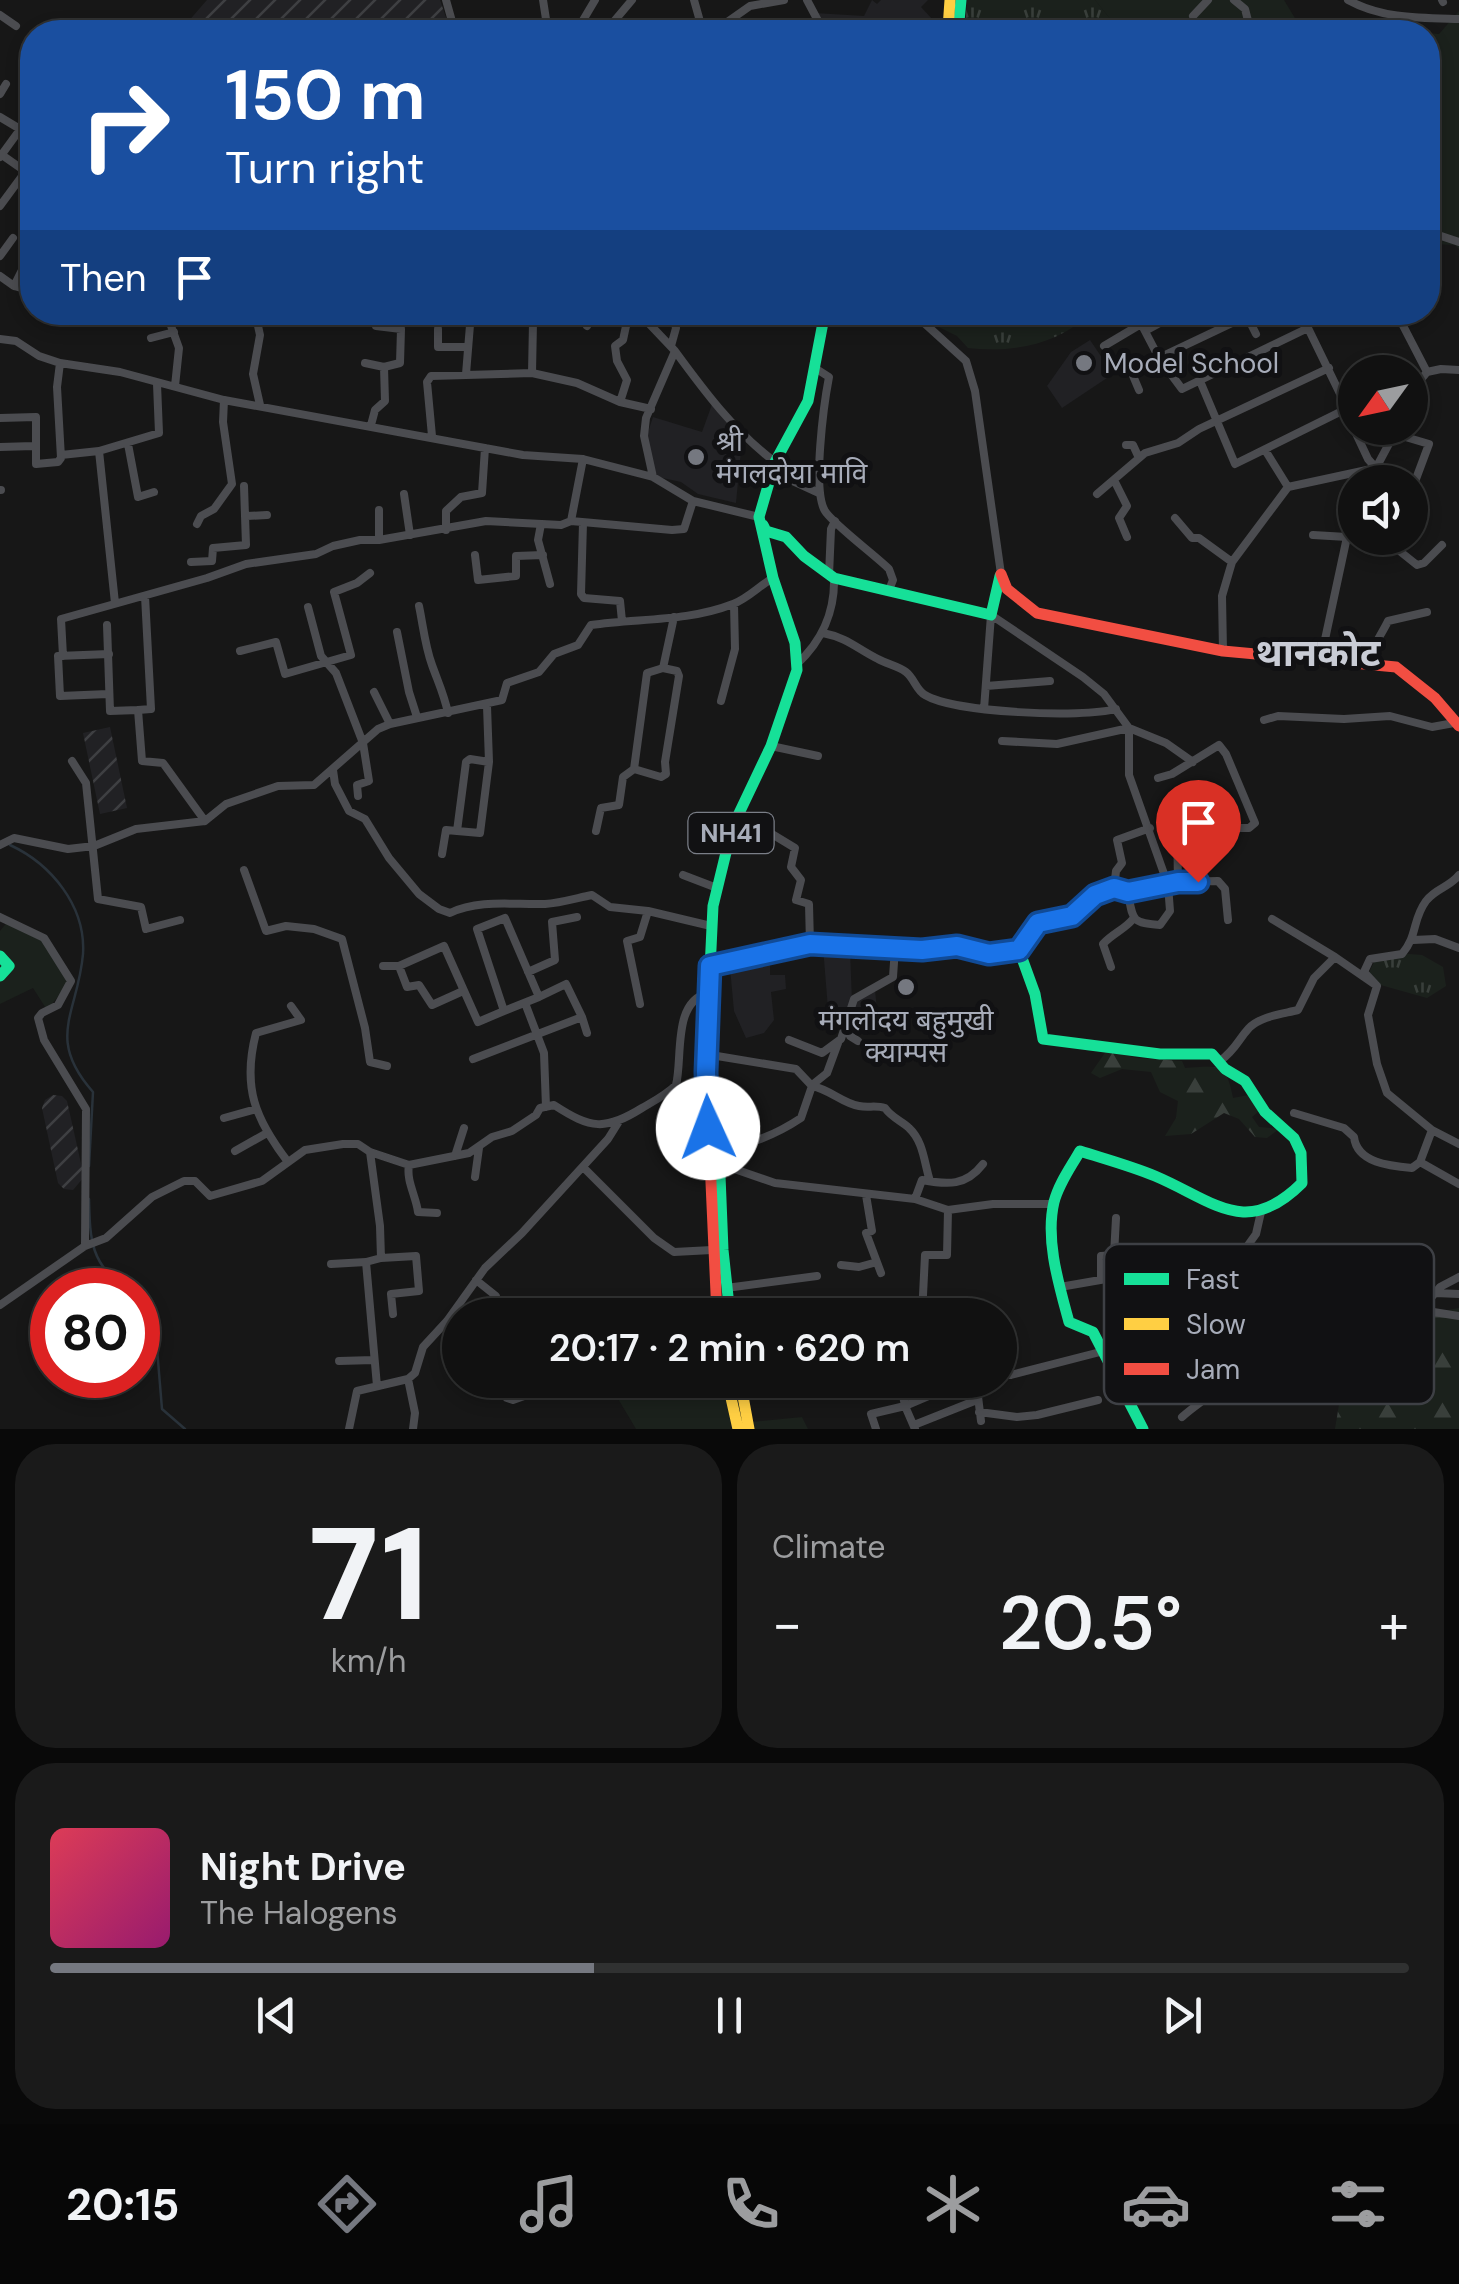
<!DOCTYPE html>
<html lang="en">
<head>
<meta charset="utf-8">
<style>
  body { margin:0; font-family:"DM Sans","Noto Sans Devanagari",sans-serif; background:#1a1a1a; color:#f1f3f6; height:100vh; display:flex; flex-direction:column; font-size:38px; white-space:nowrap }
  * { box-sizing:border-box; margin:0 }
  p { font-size:32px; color:#9c9d9f }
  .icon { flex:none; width:55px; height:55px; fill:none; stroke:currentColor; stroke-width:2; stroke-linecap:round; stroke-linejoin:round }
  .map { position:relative; height:1429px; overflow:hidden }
  .panel { display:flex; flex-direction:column; gap:15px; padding:15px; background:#090909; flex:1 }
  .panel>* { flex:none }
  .guide { position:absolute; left:20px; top:20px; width:1420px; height:305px; border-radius:40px; box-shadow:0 5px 15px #0003,0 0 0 2px #303131; background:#1a4fa0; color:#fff; overflow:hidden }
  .needle { width:65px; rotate:237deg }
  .buttons { position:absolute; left:1338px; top:355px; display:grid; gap:20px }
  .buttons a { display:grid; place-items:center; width:90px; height:90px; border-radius:50%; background:#111; box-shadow:0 5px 15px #0003,0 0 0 2px #303131; font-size:50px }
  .speed { position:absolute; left:30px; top:1268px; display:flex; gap:20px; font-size:50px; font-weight:700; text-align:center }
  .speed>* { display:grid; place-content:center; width:130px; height:130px; border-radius:50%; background:#111; box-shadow:0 5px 15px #0003,0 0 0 2px #303131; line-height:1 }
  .speed .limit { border:15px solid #d22; background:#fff; color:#111 }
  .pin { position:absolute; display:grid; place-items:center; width:85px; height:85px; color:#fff; margin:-102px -42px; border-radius:50% 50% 50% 0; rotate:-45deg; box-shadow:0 0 10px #0007 }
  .pin .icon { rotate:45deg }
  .me { position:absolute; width:110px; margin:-55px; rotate:358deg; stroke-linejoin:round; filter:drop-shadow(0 0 8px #0008) }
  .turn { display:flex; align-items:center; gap:35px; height:210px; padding:0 40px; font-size:45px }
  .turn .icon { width:130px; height:130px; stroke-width:2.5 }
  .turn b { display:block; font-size:70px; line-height:85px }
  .then { display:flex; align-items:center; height:95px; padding:0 40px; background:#0003; gap:20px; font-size:38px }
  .big { font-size:75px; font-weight:600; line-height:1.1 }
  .panel .tile { flex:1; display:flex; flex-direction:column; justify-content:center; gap:15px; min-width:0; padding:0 35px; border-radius:40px; background:#1a1a1a }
  .panel .dial { align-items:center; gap:0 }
  .dial b { font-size:130px; line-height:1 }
  .song { display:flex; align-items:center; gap:30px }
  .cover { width:120px; height:120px; border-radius:15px; background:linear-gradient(135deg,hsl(350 70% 55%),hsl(320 70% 35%)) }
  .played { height:10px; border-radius:5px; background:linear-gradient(90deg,#757880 40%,#303131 40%) }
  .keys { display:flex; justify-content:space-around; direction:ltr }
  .heat { display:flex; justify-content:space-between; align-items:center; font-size:55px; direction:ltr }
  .panel .tiles { flex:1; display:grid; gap:15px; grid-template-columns:1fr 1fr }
  .tile:last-child { grid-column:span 2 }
  .trip { position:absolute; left:442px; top:1298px; width:575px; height:100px; border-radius:50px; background:#111; box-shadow:0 5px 15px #0003,0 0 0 2px #303131; font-weight:600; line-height:100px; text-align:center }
  .dock { display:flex; height:160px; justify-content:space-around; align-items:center; background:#070707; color:#9c9d9f }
  .dock .icon { width:70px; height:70px }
  .dock .active { color:#757880 }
  .dock b { font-size:45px; color:#f1f3f6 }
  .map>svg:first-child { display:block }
  .built { fill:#212124 }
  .industrial { fill:url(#industrial-furrows) }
  .green { fill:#1b211c }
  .forest { fill:url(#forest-firs) }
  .park { fill:url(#park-tufts) }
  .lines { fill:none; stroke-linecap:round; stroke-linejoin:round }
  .stream { stroke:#29323a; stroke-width:2.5 }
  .street { stroke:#4b4c50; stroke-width:8 }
  .fast { stroke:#16e098; stroke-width:11 }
  .slow { stroke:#ffcf43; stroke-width:11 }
  .jam { stroke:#f24e42; stroke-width:11 }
  .route-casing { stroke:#114b97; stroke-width:25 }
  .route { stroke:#1a73e8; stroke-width:18 }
  .poi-dot { fill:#757880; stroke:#111113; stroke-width:4 }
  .labels { text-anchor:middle; stroke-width:10; stroke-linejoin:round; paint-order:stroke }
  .shield { fill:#111113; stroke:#7a7e87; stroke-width:2.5 }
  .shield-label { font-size:25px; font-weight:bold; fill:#a7acb9 }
  .poi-label { font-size:28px; fill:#a7acb9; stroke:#111113; text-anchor:start }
  .district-label { font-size:38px; font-weight:bold; fill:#c9ccd5; stroke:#111113 }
  .key { fill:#111113; stroke:#3e4045; stroke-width:2.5 }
  .key-label { font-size:28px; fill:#a7acb9 }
</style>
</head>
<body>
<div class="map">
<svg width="1459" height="1429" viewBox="0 0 1459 1429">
  <defs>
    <pattern id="industrial-furrows" width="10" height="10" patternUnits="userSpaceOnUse" patternTransform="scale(2.5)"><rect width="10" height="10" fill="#212124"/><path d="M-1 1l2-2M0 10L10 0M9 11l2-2" fill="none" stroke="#3e3f42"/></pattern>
    <pattern id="forest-firs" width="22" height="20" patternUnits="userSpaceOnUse" patternTransform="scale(2.5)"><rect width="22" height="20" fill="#1b211c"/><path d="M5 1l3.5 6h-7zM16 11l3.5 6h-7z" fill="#393f3b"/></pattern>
    <pattern id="park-tufts" width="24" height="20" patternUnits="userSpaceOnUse" patternTransform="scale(2.5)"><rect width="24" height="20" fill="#1b211c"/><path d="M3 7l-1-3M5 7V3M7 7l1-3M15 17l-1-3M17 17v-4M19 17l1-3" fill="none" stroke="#393f3b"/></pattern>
  </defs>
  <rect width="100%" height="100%" fill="#171717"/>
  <path class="built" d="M872 0 877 4 881 0H928L921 7 934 21 921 32 909 20 902 27 891 24V32H827L815 13 864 16Z
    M1090 340 1113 374 1062 408 1047 386 1071 352Z
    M714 399 743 429 736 503 698 494 681 482 658 477 652 466 647 435 653 417 702 432Z
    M823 947 850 950 852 1002 875 990 877 1010 859 1017 828 1009Z
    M770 959V975H785L786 989 771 992 774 1020 764 1033 746 1038 734 1011 730 968Z"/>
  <path class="industrial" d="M207 0H440L451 32H155L187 23Z
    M110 727 127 808 100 814 83 733Z
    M53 1095 62 1096 67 1101 84 1177 73 1190 64 1189 58 1183 42 1108 45 1100Z"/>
  <path class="green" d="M1095 0H1284L1301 28 1408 32H1134L1132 28 1111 20Z
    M1459 11V249L1455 245 1428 244V33L1439 34Z
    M8 921 44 938 69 983 47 1010 33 988 0 1004V931Z
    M625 1380H744L751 1422 802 1417 808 1429H636L611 1387Z"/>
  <path class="forest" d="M1107 1050 1136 1058 1182 1061 1185 1068C1219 1066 1226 1062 1233 1098L1249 1095 1259 1111 1252 1117 1259 1127 1279 1129 1267 1138 1255 1137 1239 1119 1224 1113 1191 1134 1165 1136 1176 1118 1178 1101 1160 1092 1151 1072 1122 1069 1100 1078 1091 1073Z
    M1409 1294 1438 1312 1459 1308V1429H1335L1344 1374Z"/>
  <path class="park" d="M967 0H1095L1111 20 1132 28 1134 32H965Z
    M911 313H1091C1057 345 1013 353 968 348L957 336Z
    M1408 954 1422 955 1443 967 1446 986 1427 998 1370 982 1368 975 1374 962Z"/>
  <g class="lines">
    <path class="stream" d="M10 845C51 864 86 906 83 954 78 1013 45 1038 93 1092L89 1166
      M89 1199C90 1242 91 1263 126 1290
      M138 1299 154 1312 162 1409 185 1429"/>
    <path class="street" d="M446 0 455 32
      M543 0 548 32
      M694 0 703 32
      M807 0 824 32
      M1234 0 1245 9 1251 32
      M1348 0C1382 19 1421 18 1459 19
      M1442 0 1443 2
      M0 15 16 26
      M1193 16 1208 0
      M576 32 595 0
      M605 32 632 0
      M713 32 750 6 784 0
      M0 94 6 84
      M0 117 20 129
      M2 155 32 176
      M0 157 32 113
      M0 206 25 172
      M1428 235 1435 234 1459 242
      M0 256 13 238
      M0 276 14 286 32 291
      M14 286 27 260
      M166 312 179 348 175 386
      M255 312 260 335 253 374 260 405
      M463 312 470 325 466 374
      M526 312 533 322 532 373
      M638 312 675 351
      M912 312 966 361 975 391 1001 574
      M1135 312 1159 358 1182 389 1308 328 1345 404 1344 410 1235 464 1200 381
      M1396 312 1427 372 1410 393
      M216 323V312
      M587 326 596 312
      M438 329V347H466
      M1145 331 1180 312
      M151 338 174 332
      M0 339 16 341 39 356 60 363 120 372 224 400 523 455 583 459 653 477 693 501 759 517
      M671 346 676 328 672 312
      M1104 346 1141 324
      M365 363 384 367
      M815 368 829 377C824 403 812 490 825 511 832 523 876 556 889 569L893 580 889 590
      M1427 372 1441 369 1459 370
      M1139 390 1131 371 1247 316 1256 334
      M620 402 627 380 617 361 615 346 623 340 626 326 635 312
      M1344 408 1368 459 1376 468
      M0 418 36 417V464L58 462 61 458 57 387 60 363
      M371 425 375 410 385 401 384 367 400 363 401 329 376 326
      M1392 433 1429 444 1410 495
      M432 436 427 382 431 376 532 373 577 383 620 402 651 409
      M128 444 138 497 154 492
      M1126 445H1133L1139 458
      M0 447 34 446
      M1265 450 1288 487
      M61 455 99 451
      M771 471 819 493
      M653 477 644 436 646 418 675 351C705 392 734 431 775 462
      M1114 480 1127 506 1119 518 1127 537
      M0 490H1
      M404 494 410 535
      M1097 494 1145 453 1178 443 1199 429 1329 368
      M247 516 267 515
      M1175 518 1192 538H1199L1232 562
      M571 521 583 459
      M583 523 581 594 584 598 620 601 622 621
      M197 524 201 516 214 509 232 484 223 422 224 400
      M541 524 538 540 550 584
      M446 530V511L461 497 482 493 485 448
      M1313 535 1347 537
      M379 540V510
      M475 555 478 580 516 576V556L543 555
      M191 562 212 561 213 548 246 545 244 486
      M829 575 831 529 835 521
      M145 596 151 709 138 710 142 761 163 763 205 821
      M115 603 99 451 159 433 157 384
      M419 606C423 625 425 646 432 665 438 682 444 694 448 713
      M308 607 321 656 336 673 363 743 369 781 357 785 358 796
      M991 615 1083 677 1104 694 1129 728V775L1168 885 1170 911 1160 925C1131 923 1133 920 1128 893
      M107 625 110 711 138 710
      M397 632 409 692 417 717
      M823 633C848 638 856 648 878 659 887 664 898 666 906 672 914 678 916 690 925 695 955 713 1082 718 1116 709
      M240 651 276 642 285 674 351 655 334 592 357 583 370 573
      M1223 651 1222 596 1232 562 1288 487 1376 468 1392 438V428
      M63 656 61 619 207 578 246 564 316 554 333 546 360 540H379L486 521 561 525 571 521 672 530 684 529 693 501
      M1321 658 1347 537 1387 541 1417 565 1424 563 1442 545
      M1368 663C1371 647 1381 636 1388 621L1427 612
      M797 664C822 641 835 611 834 578
      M986 686 1050 681
      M374 692 390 724
      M108 694 60 696 58 656 109 654
      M721 701 735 649 734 604
      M487 706 489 762 480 833 457 831 466 762 470 759 489 762
      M984 709 991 615
      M1264 720 1278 716 1344 719 1390 716 1432 727 1454 723
      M1002 741 1057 744 1129 728 1166 743 1193 762
      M771 746 818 756
      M72 761 86 783 98 899 141 907 146 929 180 920
      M634 769 661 777 666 774 665 762 679 676 677 671 663 668
      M333 770 335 784 349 811 365 819 389 858 419 894 439 909 450 913C479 899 514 905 545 904 560 903 577 898 592 895L610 907 648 911 711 926
      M1158 778 1172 774 1219 745 1226 754 1255 823 1249 828H1222L1218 825 1177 832
      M762 828 795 848 791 867 801 880 796 900 809 904 810 944
      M596 831 601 808 619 805 623 777 634 769 647 673 663 668 674 617
      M0 845 14 838 68 849 94 846 136 829 205 821 226 804 278 786 314 785 378 729 390 724 502 700 507 683 539 672 554 654 578 645 591 625C638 618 687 622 733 604 747 599 759 586 773 578
      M442 854 446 830 457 831
      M244 870 266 931 286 926 314 929 342 939 365 1028 370 1062 387 1066
      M683 875 717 888
      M1178 882 1218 881 1225 889 1228 920
      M1114 888 1116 871 1122 863 1117 840 1150 828
      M0 917 44 938 71 981 58 1005 42 1013 38 1018 44 1040 86 1109 85 1246
      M505 918 539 997 504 1011 477 929Z
      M1272 919 1335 957
      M1413 940 1435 939 1459 948
      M383 966H399
      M710 966 810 944 922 950 957 946 989 954 1019 950 1038 923 1072 917 1095 895 1114 888 1128 893 1178 882 1177 826
      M1111 967 1103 944C1113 933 1124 930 1133 919
      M528 972 555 960 552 922 577 917
      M1377 986 1368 1015 1377 1064 1387 1093 1432 1130 1459 1144
      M463 991 432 1005 419 985 407 987 399 966 444 946 478 1022 504 1011
      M525 1003 544 1053 546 1107
      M640 1004 627 941 640 937 648 911
      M582 1017 587 1033
      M844 1030H848L850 1036 858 1041
      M789 1040 822 1053 841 1039 854 999 893 977 895 948
      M711 1055 796 1069 812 1086 801 1118C777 1134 747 1146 718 1149
      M473 1059 582 1017 566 984 539 997
      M1220 1061C1237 1048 1237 1041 1249 1028 1261 1016 1282 1014 1298 1010L1314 978 1335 957 1377 986 1364 972 1370 959 1402 954C1418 935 1412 920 1426 901 1436 888 1450 887 1459 875
      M812 1085 827 1073 838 1043
      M812 1086C831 1090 842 1103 859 1106 868 1108 876 1105 885 1108 892 1118 902 1121 909 1128 924 1142 924 1163 930 1181
      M673 1089 687 1106
      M1294 1113 1344 1128 1354 1137C1357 1163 1390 1166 1412 1168L1420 1162 1432 1130
      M224 1118 256 1109
      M235 1151 267 1133
      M370 1152 380 1226 381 1258 366 1262 377 1386
      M455 1156 464 1128
      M288 1162C255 1119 242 1087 256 1033L301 1020 291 1006
      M1420 1162 1459 1184
      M720 1164 775 1183 915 1199 948 1210 993 1204H1053
      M409 1165C406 1181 416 1196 418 1212L437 1213
      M583 1167 654 1238 674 1252 712 1250
      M475 1177 479 1148
      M866 1195 872 1231 866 1233 881 1273
      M915 1199 922 1180C948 1185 966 1186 983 1164
      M1261 1212 1256 1234 1233 1266 1234 1288 1247 1342 1258 1362 1300 1398
      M381 1258 416 1256 419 1291 391 1294 393 1314
      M331 1264 366 1262
      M841 1265 859 1267 877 1262
      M1459 1277 1440 1287 1421 1310 1459 1316
      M476 1280 496 1296V1315
      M1101 1280V1256L1114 1255 1116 1218
      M1060 1287 1129 1275 1135 1297 1149 1296
      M726 1288 817 1276
      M1435 1293 1459 1294
      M0 1305 85 1246 106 1238 152 1197 184 1181H195L210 1196 262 1181 305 1150 343 1144H358L370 1152 409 1165 469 1153 492 1137 512 1131 536 1115 540 1108 554 1105C591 1129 605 1131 642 1108 654 1101 666 1095 676 1085 683 1058 672 1002 708 993
      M922 1315 925 1255H947L948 1210
      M1000 1356 1006 1355 1011 1375 1104 1351
      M339 1361 374 1360
      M408 1379 415 1413 413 1429
      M900 1380 905 1406 966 1380
      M976 1380 981 1421
      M507 1398 513 1400 527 1395 523 1380
      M979 1412 1017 1417 1037 1415 1098 1400
      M1182 1417C1206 1396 1233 1381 1258 1362
      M914 1425 977 1400
      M349 1429 357 1391 408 1379 415 1373 423 1347 447 1321 485 1268 522 1233 608 1139 618 1123
      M876 1429 871 1414 905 1406 915 1429"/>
    <path class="fast" d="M958 32 961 0
      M763 525 766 531 786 537 804 556 834 578 991 615 1000 576
      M1019 950 1035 994 1043 1039 1160 1054H1212L1225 1069 1245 1081 1265 1112 1294 1138 1301 1153 1302 1183C1246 1239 1214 1201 1155 1176 1131 1166 1105 1159 1080 1151 1071 1167 1059 1183 1054 1202 1045 1240 1059 1285 1069 1322L1093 1332 1143 1429
      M0 956 9 966 0 976
      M709 991 713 906 732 828 771 746 797 670 795 643 773 578 759 517 775 462 808 401 825 312
      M717 1101 723 1250 730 1315"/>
    <path class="slow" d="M948 29 950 0
      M727 1380 738 1429
      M740 1380 749 1429"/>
    <path class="jam" d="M1001 574 1007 589 1037 613 1223 651 1396 667 1435 698 1459 726
      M709 991 706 1072 717 1315"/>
  </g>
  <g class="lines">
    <g class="route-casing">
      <path id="route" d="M708 1128 706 1072 710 966 810 944 922 950 957 946 989 954 1019 950 1038 923 1072 916 1095 895 1114 888 1128 892 1178 882H1198"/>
    </g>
    <use href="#route" class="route"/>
  </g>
  <g class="poi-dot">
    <circle cx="1084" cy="363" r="10"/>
    <circle cx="696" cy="457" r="10"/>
    <circle cx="906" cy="987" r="10"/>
  </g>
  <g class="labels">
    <rect class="shield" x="688.5" y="813" width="85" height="40" rx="8"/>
    <g class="shield-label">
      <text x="731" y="842">NH41</text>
    </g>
    <g class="poi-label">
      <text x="1104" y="373">Model School</text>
      <text x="716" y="451">श्री<tspan x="716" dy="32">मंगलदोया मावि</tspan></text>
      <text x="906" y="1030" text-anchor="middle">मंगलोदय बहुमुखी<tspan x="906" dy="32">क्याम्पस</tspan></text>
    </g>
    <g class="district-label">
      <text x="1318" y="666">थानकोट</text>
    </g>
  </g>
  <rect x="1104" y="1244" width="330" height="160" rx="15" class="key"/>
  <rect x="1124" y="1273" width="45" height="12" fill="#16e098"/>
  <rect x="1124" y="1318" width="45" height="12" fill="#ffcf43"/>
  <rect x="1124" y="1363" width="45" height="12" fill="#f24e42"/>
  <g class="key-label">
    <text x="1186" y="1289">Fast</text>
    <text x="1186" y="1334">Slow</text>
    <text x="1186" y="1379">Jam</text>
  </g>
</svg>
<div class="buttons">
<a><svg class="needle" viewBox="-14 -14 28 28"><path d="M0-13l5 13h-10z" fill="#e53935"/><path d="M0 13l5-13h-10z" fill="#9c9d9f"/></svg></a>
<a><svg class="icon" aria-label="sound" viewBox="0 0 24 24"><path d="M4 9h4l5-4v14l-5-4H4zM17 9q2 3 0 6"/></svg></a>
</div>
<div class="speed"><div class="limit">80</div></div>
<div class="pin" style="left:1198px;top:882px;background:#d93025"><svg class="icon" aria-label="arrive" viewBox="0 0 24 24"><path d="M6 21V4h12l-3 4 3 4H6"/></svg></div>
<svg class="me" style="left:708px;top:1128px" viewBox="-20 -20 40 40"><circle r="19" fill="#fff"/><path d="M0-13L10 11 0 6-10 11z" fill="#1a73e8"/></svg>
<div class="trip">20:17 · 2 min · 620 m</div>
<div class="guide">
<div class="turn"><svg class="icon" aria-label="right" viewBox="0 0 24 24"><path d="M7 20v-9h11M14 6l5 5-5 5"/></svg><div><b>150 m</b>Turn right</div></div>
<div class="then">Then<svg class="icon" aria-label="arrive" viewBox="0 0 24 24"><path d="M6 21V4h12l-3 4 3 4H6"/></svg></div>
</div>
</div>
<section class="panel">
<div class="tiles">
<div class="tile dial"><b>71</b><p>km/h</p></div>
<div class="tile"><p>Climate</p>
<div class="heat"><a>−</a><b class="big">20.5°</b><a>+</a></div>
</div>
<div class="tile">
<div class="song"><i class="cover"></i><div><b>Night Drive</b><p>The Halogens</p></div></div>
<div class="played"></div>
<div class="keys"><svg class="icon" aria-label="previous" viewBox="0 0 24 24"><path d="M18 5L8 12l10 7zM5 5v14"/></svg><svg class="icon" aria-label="pause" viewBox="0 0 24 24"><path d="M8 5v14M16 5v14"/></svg><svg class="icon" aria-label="next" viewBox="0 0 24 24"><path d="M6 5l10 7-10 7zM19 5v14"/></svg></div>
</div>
</div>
</section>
<nav class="dock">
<b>20:15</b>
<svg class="icon active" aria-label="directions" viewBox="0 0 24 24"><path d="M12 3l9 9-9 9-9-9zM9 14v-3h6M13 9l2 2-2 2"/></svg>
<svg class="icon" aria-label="music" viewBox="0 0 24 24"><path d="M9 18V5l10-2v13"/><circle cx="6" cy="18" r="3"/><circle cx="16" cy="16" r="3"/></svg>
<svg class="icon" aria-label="phone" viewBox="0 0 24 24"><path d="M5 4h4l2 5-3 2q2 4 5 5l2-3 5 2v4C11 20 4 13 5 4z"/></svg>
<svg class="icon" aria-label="climate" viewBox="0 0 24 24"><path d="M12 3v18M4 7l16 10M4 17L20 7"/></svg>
<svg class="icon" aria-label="car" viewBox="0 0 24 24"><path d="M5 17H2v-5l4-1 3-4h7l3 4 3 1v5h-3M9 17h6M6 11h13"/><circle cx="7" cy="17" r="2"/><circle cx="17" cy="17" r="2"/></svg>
<svg class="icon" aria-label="filters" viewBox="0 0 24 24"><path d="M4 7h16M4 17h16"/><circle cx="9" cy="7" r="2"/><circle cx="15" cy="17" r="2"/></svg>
</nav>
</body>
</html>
